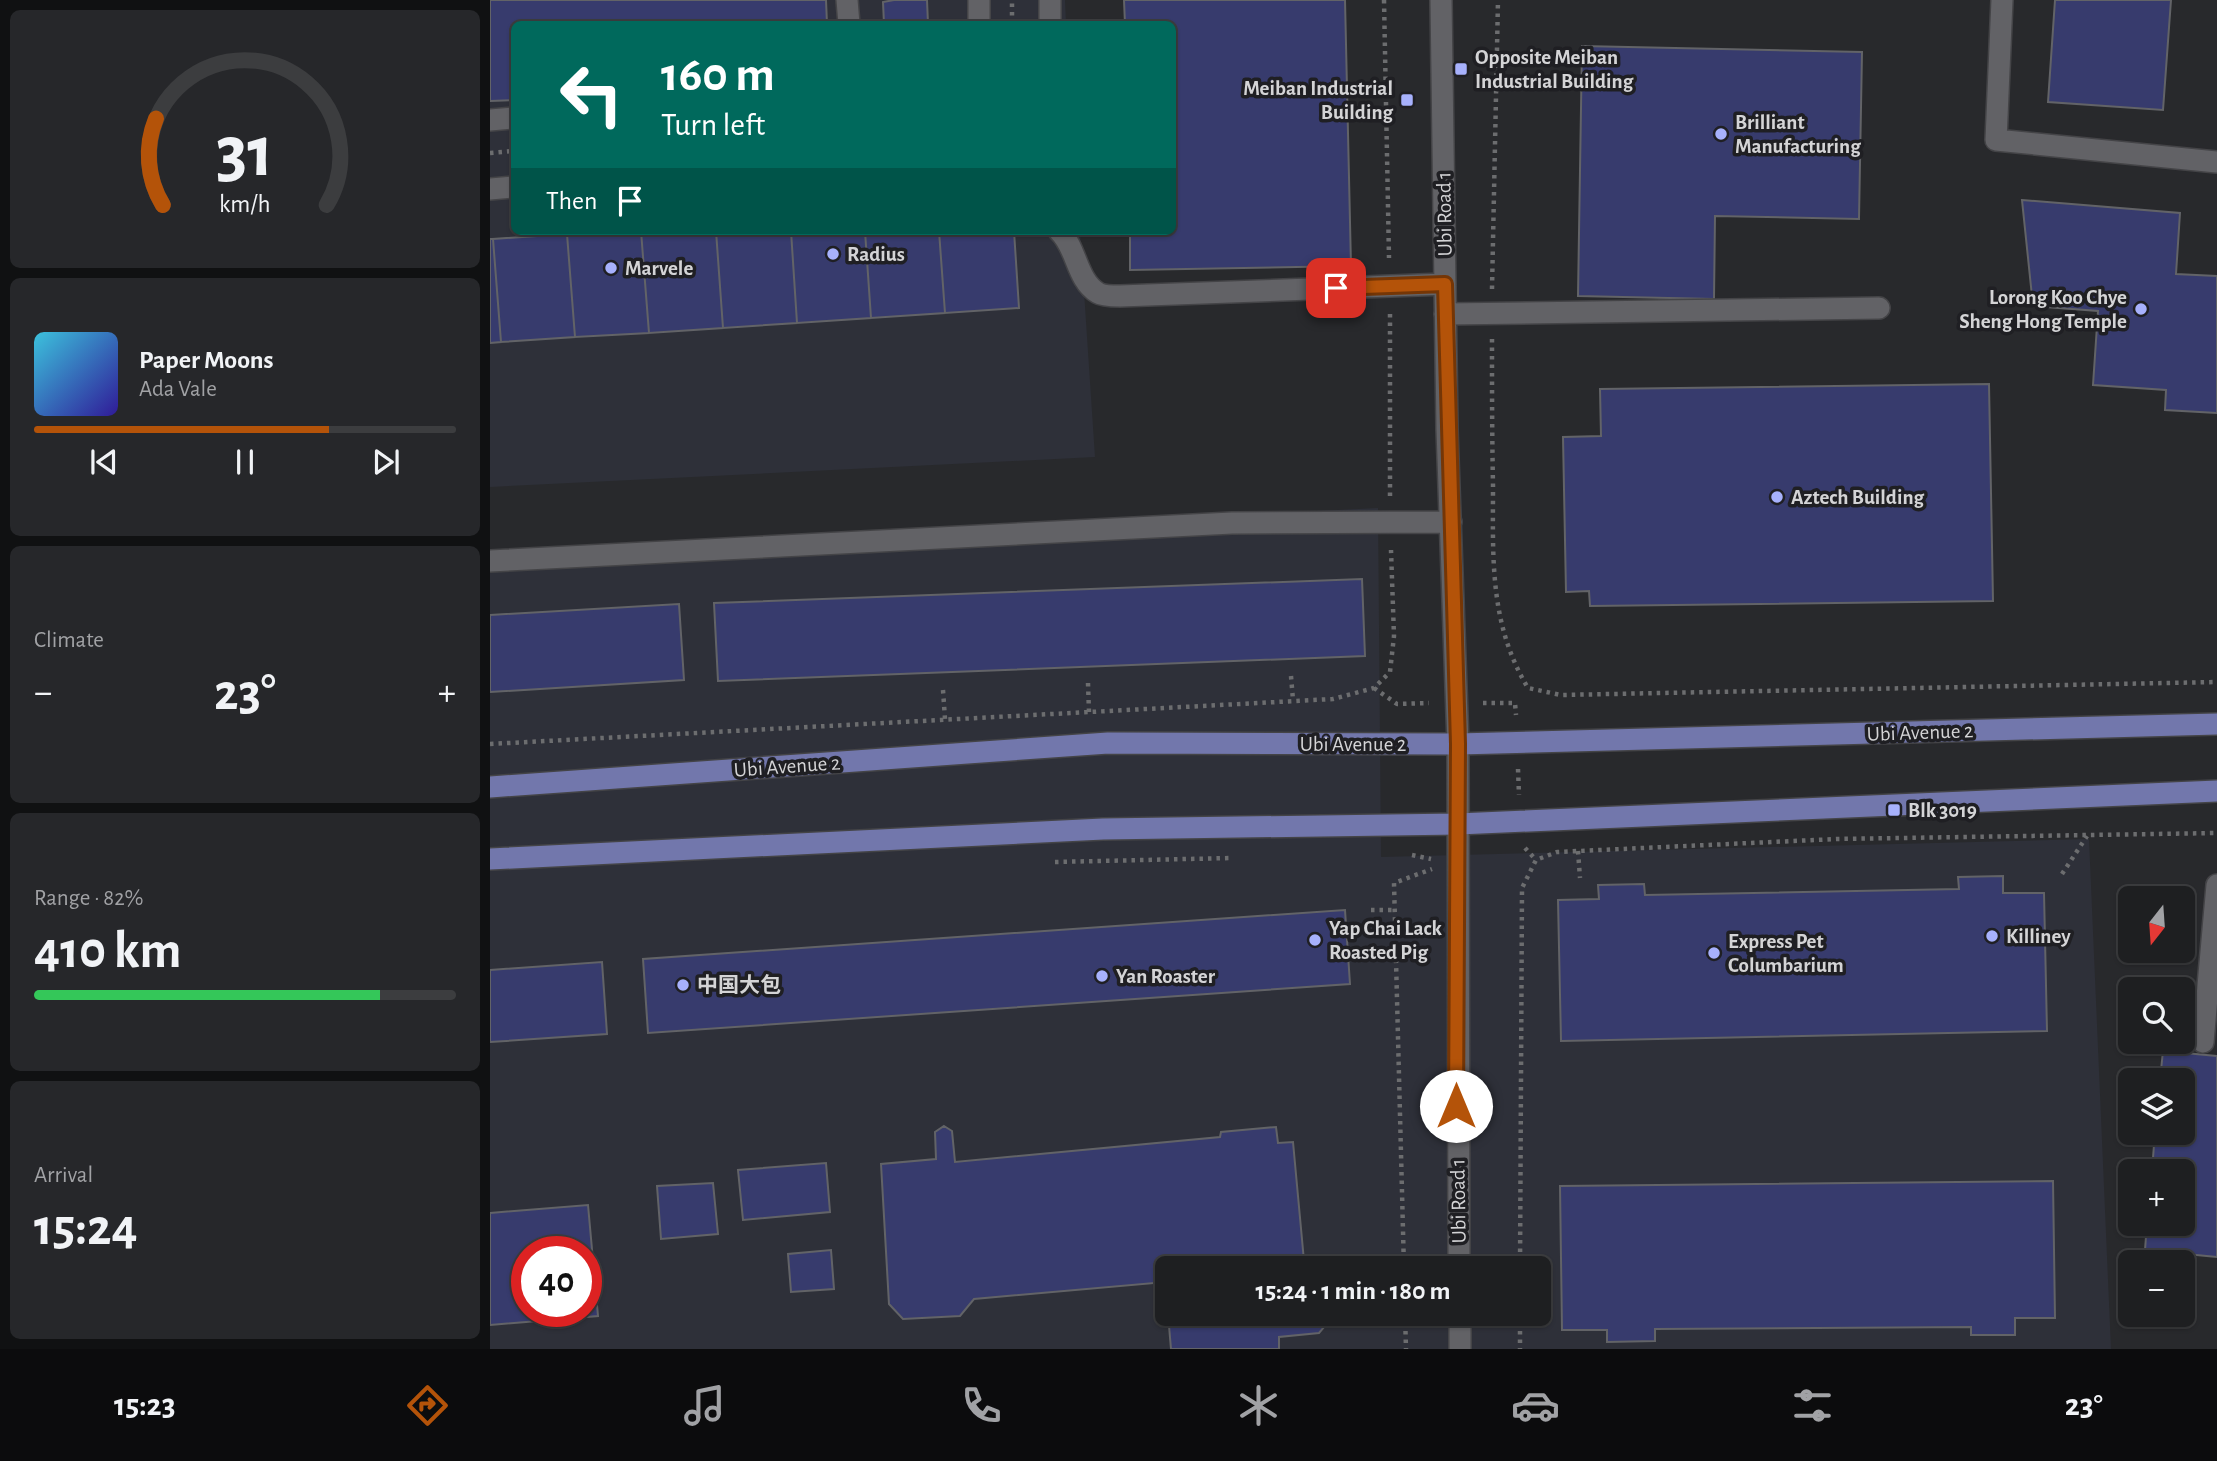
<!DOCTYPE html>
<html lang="en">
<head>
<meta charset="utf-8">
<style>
  body { margin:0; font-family:"Alegreya Sans","Noto Sans SC",sans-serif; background:#26272a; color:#f1f3f6; height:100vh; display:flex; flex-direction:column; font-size:26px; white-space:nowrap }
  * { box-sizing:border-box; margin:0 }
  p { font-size:23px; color:#a1a2a5 }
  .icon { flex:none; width:38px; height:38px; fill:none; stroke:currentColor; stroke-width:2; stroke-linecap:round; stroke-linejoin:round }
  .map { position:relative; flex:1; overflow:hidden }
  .details { display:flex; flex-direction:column; gap:10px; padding:10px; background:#101112; width:490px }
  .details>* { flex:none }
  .top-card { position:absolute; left:21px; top:21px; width:665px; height:214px; border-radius:10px; box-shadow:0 2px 5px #0004,0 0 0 2px #3c3d3f; background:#00695c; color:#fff; overflow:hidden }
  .needle { width:46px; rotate:197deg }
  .tools { position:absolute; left:1628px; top:886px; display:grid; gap:14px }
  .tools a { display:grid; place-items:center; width:77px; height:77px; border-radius:10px; background:#1e1f21; box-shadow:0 2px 5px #0004,0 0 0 2px #3c3d3f; font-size:35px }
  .speed { position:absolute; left:21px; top:1236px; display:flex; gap:14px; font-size:35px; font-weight:700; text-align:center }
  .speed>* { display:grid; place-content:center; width:91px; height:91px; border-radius:50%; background:#1e1f21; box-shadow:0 2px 5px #0004,0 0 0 2px #3c3d3f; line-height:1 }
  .speed .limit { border:10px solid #d22; background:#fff; color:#111 }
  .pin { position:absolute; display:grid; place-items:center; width:60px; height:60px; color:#fff; margin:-30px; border-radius:14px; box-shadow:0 4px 10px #0006 }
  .me { position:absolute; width:77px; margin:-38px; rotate:0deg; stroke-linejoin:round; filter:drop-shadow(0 0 5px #0008) }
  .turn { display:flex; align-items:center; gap:24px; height:147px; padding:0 35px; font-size:32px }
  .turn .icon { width:91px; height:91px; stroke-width:2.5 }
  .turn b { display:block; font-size:49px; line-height:60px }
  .then { display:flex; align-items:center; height:66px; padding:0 35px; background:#0003; gap:14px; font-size:26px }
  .big { font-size:52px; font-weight:700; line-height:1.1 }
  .details .widget { flex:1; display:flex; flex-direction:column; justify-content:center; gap:10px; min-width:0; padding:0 24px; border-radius:10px; background:#26272a }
  .details .dial { align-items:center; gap:0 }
  .dial svg { height:182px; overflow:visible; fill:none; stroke:#3c3d3f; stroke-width:7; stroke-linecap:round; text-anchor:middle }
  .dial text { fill:#f1f3f6; stroke:none }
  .song { display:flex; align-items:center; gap:21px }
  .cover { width:84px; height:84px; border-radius:10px; background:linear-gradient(135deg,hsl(190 70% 55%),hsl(250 70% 35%)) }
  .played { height:7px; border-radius:4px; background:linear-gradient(90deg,#b45309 70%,#3c3d3f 70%) }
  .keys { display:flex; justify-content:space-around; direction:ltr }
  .heat { display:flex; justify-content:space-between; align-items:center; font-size:38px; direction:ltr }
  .charge { height:10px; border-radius:5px; background:linear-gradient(90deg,#34c759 82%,#3c3d3f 0) }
  .trip { position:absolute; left:665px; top:1256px; width:396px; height:70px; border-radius:10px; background:#1e1f21; box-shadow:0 2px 5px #0004,0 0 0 2px #3c3d3f; font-weight:700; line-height:70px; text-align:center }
  .dock { display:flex; height:112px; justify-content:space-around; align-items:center; background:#0c0c0d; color:#a1a2a5 }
  .dock .icon { width:49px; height:49px }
  .dock .current { color:#b45309 }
  .dock b { font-size:32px; color:#f1f3f6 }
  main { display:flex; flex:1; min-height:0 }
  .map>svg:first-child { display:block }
  .built { fill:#2e3039; fill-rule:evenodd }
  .building { fill:#373b6d; stroke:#626367; stroke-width:2; fill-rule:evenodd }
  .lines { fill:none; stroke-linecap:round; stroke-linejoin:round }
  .minor-casing { stroke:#444447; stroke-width:24 }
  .major-casing { stroke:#444447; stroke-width:24 }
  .path { stroke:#6c6d6f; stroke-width:4.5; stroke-dasharray:3.5 5; stroke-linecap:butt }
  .minor { stroke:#626266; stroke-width:21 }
  .major { stroke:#7277ac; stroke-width:21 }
  .route-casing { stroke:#753606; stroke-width:18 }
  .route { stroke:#b45309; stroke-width:12 }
  .poi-dot { fill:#a7b1fc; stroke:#1f1f23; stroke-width:2.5 }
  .labels { text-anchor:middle; stroke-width:7; stroke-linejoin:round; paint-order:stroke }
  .poi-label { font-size:21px; font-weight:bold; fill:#d4d4d6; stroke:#1f1f23; text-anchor:start }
  .street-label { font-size:21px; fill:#d4d4d6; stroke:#1f1f23 }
</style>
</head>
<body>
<main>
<section class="details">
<div class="widget dial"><svg viewBox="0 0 100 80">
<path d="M14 69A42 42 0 1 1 86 69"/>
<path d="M14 69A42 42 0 0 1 11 31" stroke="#b45309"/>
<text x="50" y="56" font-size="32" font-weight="700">31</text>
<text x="50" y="72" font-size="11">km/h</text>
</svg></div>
<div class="widget">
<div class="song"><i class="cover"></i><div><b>Paper Moons</b><p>Ada Vale</p></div></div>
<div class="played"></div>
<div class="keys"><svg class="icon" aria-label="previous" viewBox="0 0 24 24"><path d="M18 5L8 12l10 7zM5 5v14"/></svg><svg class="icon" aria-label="pause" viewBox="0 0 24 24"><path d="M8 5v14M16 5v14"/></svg><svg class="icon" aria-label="next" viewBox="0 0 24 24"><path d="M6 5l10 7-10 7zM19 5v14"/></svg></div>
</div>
<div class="widget"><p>Climate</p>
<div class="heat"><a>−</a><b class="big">23°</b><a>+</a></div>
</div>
<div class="widget"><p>Range · 82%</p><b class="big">410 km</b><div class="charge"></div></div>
<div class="widget"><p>Arrival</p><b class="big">15:24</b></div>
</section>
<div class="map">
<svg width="1727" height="1349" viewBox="0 0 1727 1349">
  <rect width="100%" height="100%" fill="#28292c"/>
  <path class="built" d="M0 0H575L576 24H24V231H590L605 457 0 487Z
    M888 508 891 857 1599 839 1621 1349H0V552ZM37 1251H96V1311H37ZM677 1269H1048V1314H677Z"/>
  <path class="building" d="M0 0H336L337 24H24V100L0 101Z
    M404 0H437L438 24H394L393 2Z
    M634 0H855L861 266 640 270V231H682V24H635Z
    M1565 0H1681L1673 110 1558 102Z
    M1092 46 1372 52 1369 219 1225 216 1224 299 1088 296Z
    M1532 200 1690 213 1686 274 1727 276V413L1675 410 1676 390 1603 385 1608 311 1543 306Z
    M151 231H226L233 328 159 333Z
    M151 231 159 333 85 337 77 234Z
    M226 231H301L307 323 233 328Z
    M301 231H375L381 318 307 323Z
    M375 231H449L455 313 381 318Z
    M449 231H524L529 308 455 313Z
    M77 234 85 337 11 342 3 239Z
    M0 239H3L11 342 0 343Z
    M1499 384 1503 601 1100 606 1099 591 1076 592 1073 437 1111 436 1110 389Z
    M872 579 875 656 228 681 224 603Z
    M189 604 194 680 0 692V615Z
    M1513 876V893H1554L1557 1031 1071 1041 1068 900 1109 899 1108 885 1154 884 1155 895 1469 889 1468 877Z
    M855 910 860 984 158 1033 153 959Z
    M112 962 117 1034 0 1042V970Z
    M1673 1051 1727 1056V1257L1655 1250 1657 1223H1692V1171H1662L1665 1132H1692V1080H1670Z
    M454 1126 462 1131 465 1162 730 1137 731 1132 786 1127 788 1143 803 1142 814 1261 811 1269H677V1306L675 1282 484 1299 470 1316 413 1319 399 1304 391 1164 446 1159 445 1132Z
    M336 1163 340 1212 253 1220 248 1170Z
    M1563 1181 1565 1318H1525V1335H1481V1327L1165 1329V1341L1117 1342V1330H1072L1070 1186Z
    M223 1183 228 1234 171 1239 167 1186Z
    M98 1205 108 1316 0 1325V1213ZM37 1251H96V1311H37Z
    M341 1250 344 1289 301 1292 298 1254Z
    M678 1314H835V1326L829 1333 789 1337V1349H681Z"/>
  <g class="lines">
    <g class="minor-casing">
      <path id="minor" d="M357 0 359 24
        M489 0V24
        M951 0 957 430 968 744 969 1269
        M1512 0 1506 140 1727 162
        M560 24V0
        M0 120 24 118
        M0 189 24 187
        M569 231C587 247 586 280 608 293 613 296 624 296 630 296L955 284
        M955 314 1389 308
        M0 561 742 523 961 522
        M1713 1042 1727 885
        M970 1314V1349"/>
    </g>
    <g class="major-casing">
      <path id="major" d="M0 787 618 743 968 744 1727 724
        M0 859 613 829 968 824 1727 791"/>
    </g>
    <path class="path" d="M894 0 899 258
      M522 24V0
      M0 153 24 151
      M1002 289 1008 0
      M1002 339C1002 388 1002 436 1003 485 1003 557 999 624 1038 688L1071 695 1727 682
      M900 496V312
      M801 676 803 700
      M598 683 599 712
      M884 688 907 704 939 703
      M453 690 455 719
      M993 703H1025L1026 715
      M0 744 843 699 884 688 900 672 904 636 901 550
      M1028 769 1029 795
      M1035 848 1046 860
      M1088 851 1090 878
      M922 855 941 859
      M565 862 742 858
      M1572 874 1597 836
      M881 910H905
      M845 1269 914 1263
      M914 1269 904 883 942 869
      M1030 1269 1032 888 1046 860 1067 852 1346 839 1727 833
      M915 1314 916 1349
      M1030 1314V1349"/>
    <use href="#minor" class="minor"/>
    <use href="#major" class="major"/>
  </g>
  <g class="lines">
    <g class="route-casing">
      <path id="route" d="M846 288 955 284 968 744 966 1106"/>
    </g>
    <use href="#route" class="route"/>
  </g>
  <g class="poi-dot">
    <rect x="964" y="62" width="14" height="14" rx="3.5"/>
    <rect x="910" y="93" width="14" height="14" rx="3.5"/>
    <circle cx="1231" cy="134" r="7"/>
    <circle cx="343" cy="254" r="7"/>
    <circle cx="121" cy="268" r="7"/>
    <circle cx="1651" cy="309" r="7"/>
    <circle cx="1287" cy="497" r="7"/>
    <rect x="1397" y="803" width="14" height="14" rx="3.5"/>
    <circle cx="1502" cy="936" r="7"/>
    <circle cx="825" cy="940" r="7"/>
    <circle cx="1224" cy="953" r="7"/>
    <circle cx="612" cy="976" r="7"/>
    <circle cx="193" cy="985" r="7"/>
  </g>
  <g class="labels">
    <g class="poi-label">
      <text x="985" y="64">Opposite Meiban<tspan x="985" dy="24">Industrial Building</tspan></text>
      <text x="903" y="95" text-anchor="end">Meiban Industrial<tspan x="903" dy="24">Building</tspan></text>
      <text x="1245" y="129">Brilliant<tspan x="1245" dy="24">Manufacturing</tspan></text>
      <text x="357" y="261">Radius</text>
      <text x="135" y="275">Marvele</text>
      <text x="1637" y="304" text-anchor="end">Lorong Koo Chye<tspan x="1637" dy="24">Sheng Hong Temple</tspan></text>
      <text x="1301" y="504">Aztech Building</text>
      <text x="1418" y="817">Blk 3019</text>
      <text x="839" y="935">Yap Chai Lack<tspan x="839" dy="24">Roasted Pig</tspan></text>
      <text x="1516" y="943">Killiney</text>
      <text x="1238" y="948">Express Pet<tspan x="1238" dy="24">Columbarium</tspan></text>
      <text x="626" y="983">Yan Roaster</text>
      <text x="207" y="992">中国大包</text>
    </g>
    <g class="street-label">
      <text transform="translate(954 214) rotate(-91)" y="7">Ubi Road 1</text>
      <text transform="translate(1430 732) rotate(-2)" y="7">Ubi Avenue 2</text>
      <text x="863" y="751">Ubi Avenue 2</text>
      <text transform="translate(297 766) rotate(-4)" y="7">Ubi Avenue 2</text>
      <text transform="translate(968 1201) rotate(-91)" y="7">Ubi Road 1</text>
    </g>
  </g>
</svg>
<div class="tools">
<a><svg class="needle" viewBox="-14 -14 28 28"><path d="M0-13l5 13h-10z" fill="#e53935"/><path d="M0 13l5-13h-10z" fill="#a1a2a5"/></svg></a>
<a><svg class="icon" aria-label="search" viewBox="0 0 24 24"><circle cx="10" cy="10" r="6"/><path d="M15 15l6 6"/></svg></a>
<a><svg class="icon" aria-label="layers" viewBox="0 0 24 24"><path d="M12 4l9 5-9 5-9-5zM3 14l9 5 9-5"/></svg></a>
<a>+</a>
<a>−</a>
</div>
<div class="speed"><div class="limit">40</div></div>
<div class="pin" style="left:846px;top:288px;background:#d93025"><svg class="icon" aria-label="arrive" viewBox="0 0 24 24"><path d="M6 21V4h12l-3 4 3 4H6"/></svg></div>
<svg class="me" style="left:966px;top:1106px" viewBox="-20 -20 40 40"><circle r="19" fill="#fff"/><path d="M0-13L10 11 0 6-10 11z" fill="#b45309"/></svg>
<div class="trip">15:24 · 1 min · 180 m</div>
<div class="top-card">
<div class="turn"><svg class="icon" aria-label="left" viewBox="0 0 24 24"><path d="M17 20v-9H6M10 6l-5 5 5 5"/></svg><div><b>160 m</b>Turn left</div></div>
<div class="then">Then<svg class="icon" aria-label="arrive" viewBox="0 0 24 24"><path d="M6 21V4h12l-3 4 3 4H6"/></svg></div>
</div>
</div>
</main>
<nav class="dock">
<b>15:23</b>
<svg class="icon current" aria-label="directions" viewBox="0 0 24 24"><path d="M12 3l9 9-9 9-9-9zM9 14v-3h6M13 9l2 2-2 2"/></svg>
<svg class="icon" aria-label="music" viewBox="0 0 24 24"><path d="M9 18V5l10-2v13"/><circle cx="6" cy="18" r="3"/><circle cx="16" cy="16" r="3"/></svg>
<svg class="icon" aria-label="phone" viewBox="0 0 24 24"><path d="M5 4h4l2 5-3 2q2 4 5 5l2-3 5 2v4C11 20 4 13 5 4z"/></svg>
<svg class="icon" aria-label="climate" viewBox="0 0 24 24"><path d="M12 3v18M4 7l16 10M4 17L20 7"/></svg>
<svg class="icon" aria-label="car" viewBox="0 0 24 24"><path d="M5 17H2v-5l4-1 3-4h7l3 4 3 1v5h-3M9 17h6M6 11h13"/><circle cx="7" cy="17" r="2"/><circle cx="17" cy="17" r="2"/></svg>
<svg class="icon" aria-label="filters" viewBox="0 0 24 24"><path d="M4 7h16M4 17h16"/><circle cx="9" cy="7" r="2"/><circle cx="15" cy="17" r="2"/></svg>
<b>23°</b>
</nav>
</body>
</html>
